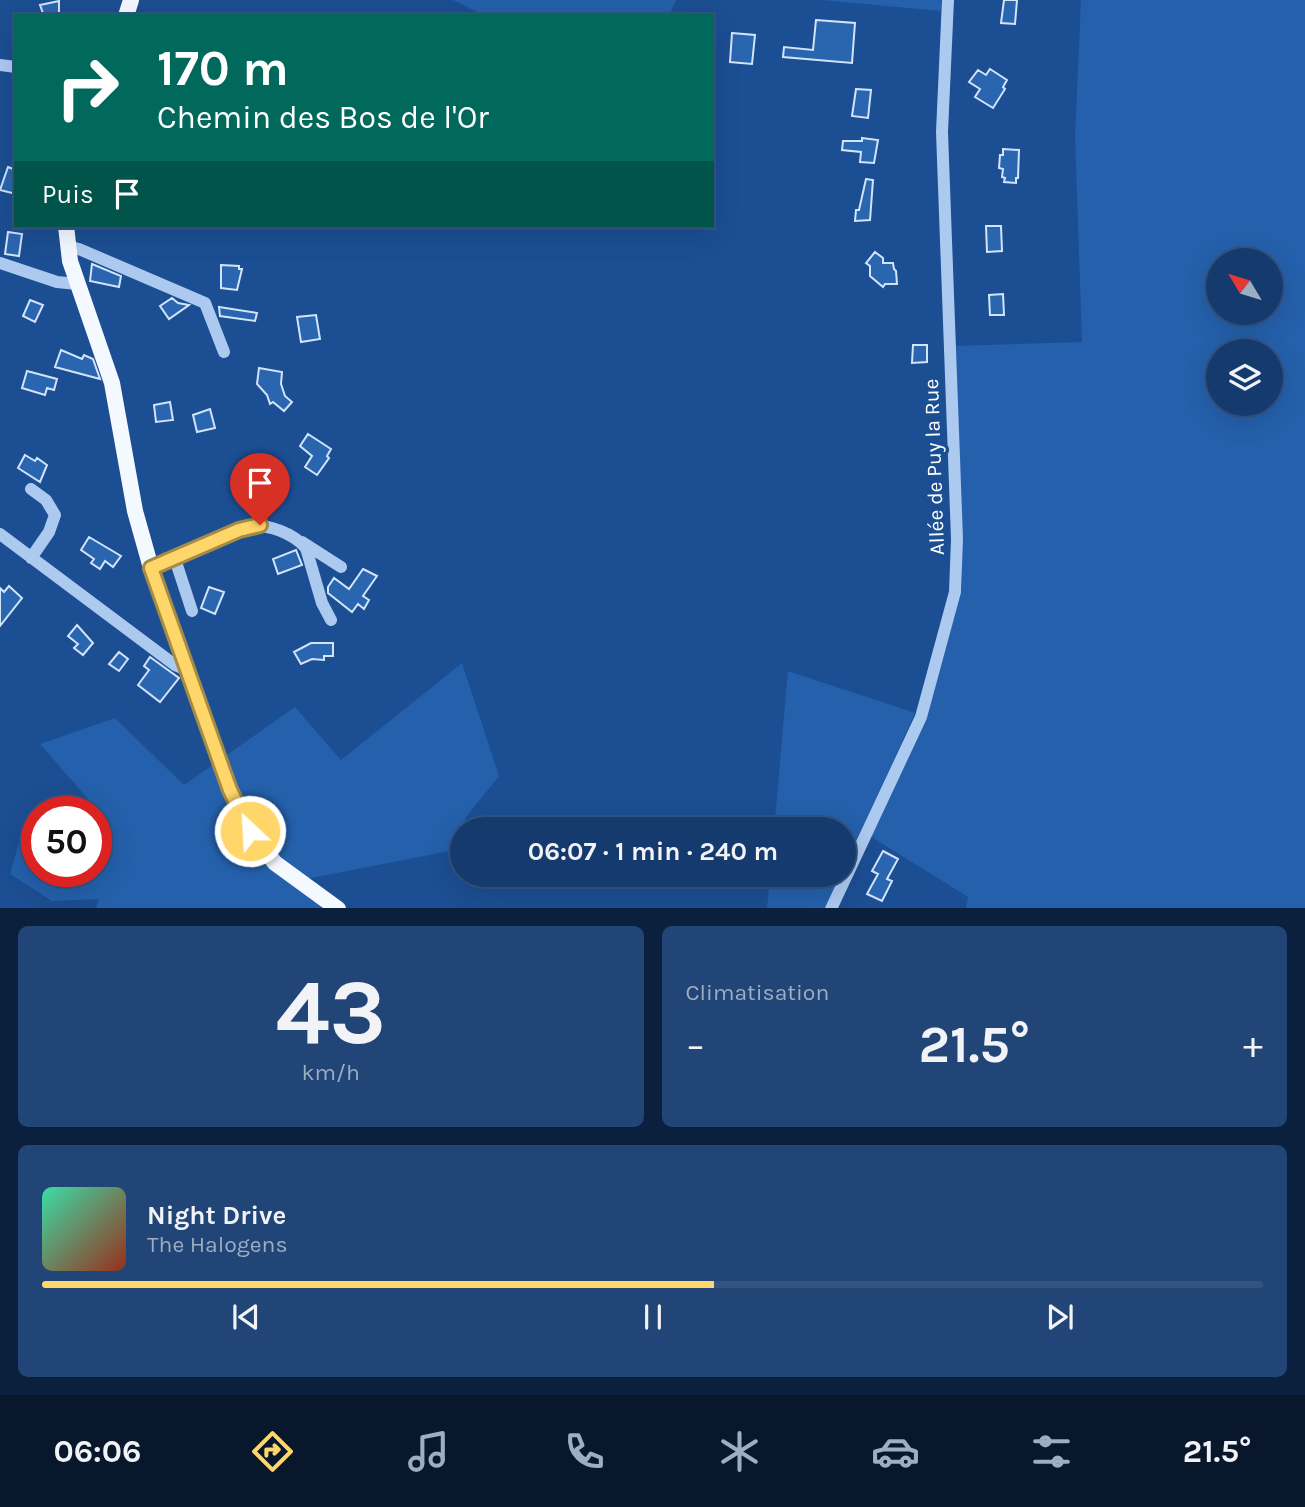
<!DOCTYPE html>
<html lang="fr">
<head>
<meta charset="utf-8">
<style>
  body { margin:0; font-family:Karla,sans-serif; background:#214576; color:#f1f3f6; height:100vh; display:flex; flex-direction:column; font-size:26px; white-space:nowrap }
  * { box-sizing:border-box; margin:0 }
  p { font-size:23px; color:#9dadc2 }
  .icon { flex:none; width:38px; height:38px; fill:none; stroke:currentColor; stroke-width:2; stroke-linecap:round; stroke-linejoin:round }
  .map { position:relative; height:908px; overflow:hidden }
  .side { display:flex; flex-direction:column; gap:18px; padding:18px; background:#0b203c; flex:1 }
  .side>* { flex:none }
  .banner { position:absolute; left:14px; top:14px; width:700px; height:214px; border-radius:0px; box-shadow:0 7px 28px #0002,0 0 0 2px #335481; background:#00695c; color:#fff; overflow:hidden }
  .needle { width:46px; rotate:308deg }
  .controls { position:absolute; left:1206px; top:248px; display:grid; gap:14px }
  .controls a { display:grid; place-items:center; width:77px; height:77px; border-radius:50%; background:#143a6e; box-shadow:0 7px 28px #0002,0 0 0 2px #335481; font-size:35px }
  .speed { position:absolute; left:21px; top:796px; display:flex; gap:14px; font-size:35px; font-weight:700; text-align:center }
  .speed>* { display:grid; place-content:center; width:91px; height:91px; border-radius:50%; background:#143a6e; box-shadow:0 7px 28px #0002,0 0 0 2px #335481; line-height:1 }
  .speed .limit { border:10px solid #d22; background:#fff; color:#111 }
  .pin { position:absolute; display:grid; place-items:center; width:60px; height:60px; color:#fff; margin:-72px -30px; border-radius:50% 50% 50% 0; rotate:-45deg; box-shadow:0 0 7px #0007 }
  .pin .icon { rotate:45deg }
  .me { position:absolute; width:77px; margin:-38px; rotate:335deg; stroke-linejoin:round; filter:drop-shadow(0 0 5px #0008) }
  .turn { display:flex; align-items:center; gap:24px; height:147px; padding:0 28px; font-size:32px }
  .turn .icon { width:91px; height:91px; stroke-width:2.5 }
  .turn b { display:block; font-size:49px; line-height:60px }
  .then { display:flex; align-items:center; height:66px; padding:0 28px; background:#0003; gap:14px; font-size:26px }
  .big { font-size:52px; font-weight:700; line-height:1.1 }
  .side .card { flex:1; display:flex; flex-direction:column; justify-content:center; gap:10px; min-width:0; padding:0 24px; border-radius:10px; background:#214576 }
  .side .dial { align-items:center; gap:0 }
  .dial b { font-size:91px; line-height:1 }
  .song { display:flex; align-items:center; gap:21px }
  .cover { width:84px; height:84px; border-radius:10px; background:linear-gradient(135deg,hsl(160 70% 55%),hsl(10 70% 35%)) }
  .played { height:7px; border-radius:4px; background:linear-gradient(90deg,#ffd66a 55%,#335481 55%) }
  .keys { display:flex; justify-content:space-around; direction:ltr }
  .heat { display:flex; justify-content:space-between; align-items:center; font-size:38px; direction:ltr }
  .side .tiles { flex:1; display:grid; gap:18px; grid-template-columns:1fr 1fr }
  .card:last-child { grid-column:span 2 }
  .trip { position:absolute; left:450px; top:817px; width:406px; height:70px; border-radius:35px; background:#143a6e; box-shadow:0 7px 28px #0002,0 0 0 2px #335481; font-weight:700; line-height:70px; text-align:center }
  .tabs { display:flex; height:112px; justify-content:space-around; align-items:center; background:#08172c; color:#9dadc2 }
  .tabs .icon { width:49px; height:49px }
  .tabs .active { color:#ffd66a }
  .tabs b { font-size:32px; color:#f1f3f6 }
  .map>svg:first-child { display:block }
  .green { fill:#2460ab; fill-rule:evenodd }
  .building { fill:#2a65b0; stroke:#d2e4fa; stroke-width:2 }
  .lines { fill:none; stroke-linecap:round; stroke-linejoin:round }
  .minor { stroke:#acc9ef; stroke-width:12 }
  .major { stroke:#f4f8ff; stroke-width:16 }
  .route-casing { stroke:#a68b45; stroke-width:18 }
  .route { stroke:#ffd66a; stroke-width:12 }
  .labels { text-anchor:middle; stroke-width:7; stroke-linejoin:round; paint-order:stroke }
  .street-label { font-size:21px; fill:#fff; stroke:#1b4e92 }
</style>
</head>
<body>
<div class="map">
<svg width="1305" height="909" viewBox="0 0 1305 909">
  <rect width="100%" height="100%" fill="#1b4e92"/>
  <path class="green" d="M453 0H676L669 16H485Z
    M821 0H941V11Z
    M1081 0H1305V908H966L968 897 870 836 927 717 962 589 956 346 1082 342 1075 136ZM1218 261H1270V313H1218ZM1218 352H1270V404H1218Z
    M462 663 499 776 466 817 460 849 306 879 327 908H96L99 899 52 901 10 874 22 832 37 826V872H96V836L108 822 40 744 115 718 184 785 295 707 341 760Z
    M788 671 915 713 844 870V830H774Z
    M770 875H841L827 908 767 909Z"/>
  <path class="building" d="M1004 0H1017L1015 24 1001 23Z
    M59 1V16H44L40 5Z
    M816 20 855 23 852 63 783 57 784 47 813 50Z
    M732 33 755 35 752 64 730 62Z
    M990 69 1007 80 1003 87 1005 89 993 108 975 97 980 89 969 82 978 70 986 75Z
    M856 89 871 90 868 118 852 116Z
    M862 138 878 140 874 163 860 162 861 152 842 150 843 141H862Z
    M1003 149 1019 150 1018 178H1016V183L1004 182 1005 178 1002 177 1003 169 999 168 1000 155H1003Z
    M8 167 16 170V194L0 190Z
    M866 179 873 180 870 220 855 221 856 210H859Z
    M986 226H1001L1002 251 987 252Z
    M8 232 22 234 19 256 5 254Z
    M875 252 883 258V263H893L894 269 896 271 897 284H885L883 287 870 276V266L866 263Z
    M92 264 121 276 119 287 90 281Z
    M221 265 239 266V269H242L237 290 221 288Z
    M1003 294 1004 315H990L989 295Z
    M172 298 178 303 189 305 169 319 160 306Z
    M30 300 43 305 35 322 23 316Z
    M219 307 257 313 255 321 220 316Z
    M316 315 320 339 301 342 297 317Z
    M913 345H927V362L912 363Z
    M61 350 82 359 84 355 93 359 100 379 55 367Z
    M259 368 282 372 281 384 285 396 292 402 284 411 273 402 270 404 267 395 257 384Z
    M27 371 57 379 54 390 47 388 45 395 22 388Z
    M170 402 173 420 156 422 154 405Z
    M210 409 215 428 197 432 193 415Z
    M308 434 331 449 327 456 329 458 317 475 305 467 312 456 300 446Z
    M25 455 35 461 37 458 47 465 40 482 18 468Z
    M89 537 121 556 113 567 105 561 100 569 91 563 94 559 81 550Z
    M296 550 302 565 278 574 273 559Z
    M363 569 377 576 363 596 369 600 364 609 358 604 352 612 328 593V587L334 578 349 589Z
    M9 586 22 598 0 626V588L4 592Z
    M209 587 224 592 215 614 201 608Z
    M77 625 93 643 83 655 74 648 78 644 68 636Z
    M311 643H333V656H324V660L312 659 301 664 294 652Z
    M119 652 128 659 119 671 109 664Z
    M150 657 179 678 160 702 138 685 149 670 144 666Z
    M883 851 898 859 887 879 892 881 882 901 867 894 878 874 872 871Z"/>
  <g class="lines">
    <path class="minor" d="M0 65 16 67
      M67 246 79 249 205 303 224 352
      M0 263 57 282 77 284
      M31 489 46 500 55 515 49 532 31 558
      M0 534 175 665 182 668 187 667
      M302 542 341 567
      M175 559 192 611
      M151 568 250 526C268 524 293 533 306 548L322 603 331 620
      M831 909 921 717 955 592 957 539 942 132 948 0"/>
    <path class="major" d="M126 16 131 0
      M66 226 70 261 112 383 135 511 151 568 230 790 250 831 275 863 338 909"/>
  </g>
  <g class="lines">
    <g class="route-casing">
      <path id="route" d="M250 831 230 790 151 568 239 530 260 525"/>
    </g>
    <use href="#route" class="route"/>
  </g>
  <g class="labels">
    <g class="street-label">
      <text transform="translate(934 467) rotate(-92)" y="7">Allée de Puy la Rue</text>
    </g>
  </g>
</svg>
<div class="controls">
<a><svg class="needle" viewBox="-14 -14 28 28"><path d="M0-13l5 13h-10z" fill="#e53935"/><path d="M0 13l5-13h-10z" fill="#9dadc2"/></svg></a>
<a><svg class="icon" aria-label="layers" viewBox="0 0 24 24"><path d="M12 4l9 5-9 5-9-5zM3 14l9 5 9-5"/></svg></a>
</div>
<div class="speed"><div class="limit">50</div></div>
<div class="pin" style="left:260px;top:525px;background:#d93025"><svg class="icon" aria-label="arrive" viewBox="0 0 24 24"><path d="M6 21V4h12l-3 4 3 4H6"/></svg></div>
<svg class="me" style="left:250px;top:831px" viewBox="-20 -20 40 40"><circle r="17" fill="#ffd66a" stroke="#fff" stroke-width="3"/><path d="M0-11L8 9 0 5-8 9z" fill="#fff"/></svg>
<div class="trip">06:07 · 1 min · 240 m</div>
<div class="banner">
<div class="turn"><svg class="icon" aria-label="right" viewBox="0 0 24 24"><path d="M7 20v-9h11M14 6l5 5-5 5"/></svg><div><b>170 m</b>Chemin des Bos de l'Or</div></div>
<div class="then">Puis<svg class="icon" aria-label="arrive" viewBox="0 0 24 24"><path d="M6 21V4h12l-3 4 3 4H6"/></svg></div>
</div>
</div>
<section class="side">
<div class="tiles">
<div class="card dial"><b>43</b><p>km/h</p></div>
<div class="card"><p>Climatisation</p>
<div class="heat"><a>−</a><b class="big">21.5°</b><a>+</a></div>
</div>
<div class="card">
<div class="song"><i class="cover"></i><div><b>Night Drive</b><p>The Halogens</p></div></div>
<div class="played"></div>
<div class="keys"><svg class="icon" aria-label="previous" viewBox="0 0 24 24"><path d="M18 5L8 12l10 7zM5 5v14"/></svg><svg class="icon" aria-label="pause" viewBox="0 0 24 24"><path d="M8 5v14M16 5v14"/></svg><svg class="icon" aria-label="next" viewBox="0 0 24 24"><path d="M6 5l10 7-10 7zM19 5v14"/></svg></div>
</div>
</div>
</section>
<nav class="tabs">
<b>06:06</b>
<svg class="icon active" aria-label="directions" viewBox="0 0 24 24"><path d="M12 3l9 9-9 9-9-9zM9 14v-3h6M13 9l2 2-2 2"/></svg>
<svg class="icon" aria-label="music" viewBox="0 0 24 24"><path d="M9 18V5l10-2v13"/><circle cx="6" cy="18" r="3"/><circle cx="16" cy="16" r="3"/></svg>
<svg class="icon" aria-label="phone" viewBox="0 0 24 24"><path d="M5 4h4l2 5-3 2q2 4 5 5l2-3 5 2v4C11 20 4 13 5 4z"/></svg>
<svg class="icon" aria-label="climate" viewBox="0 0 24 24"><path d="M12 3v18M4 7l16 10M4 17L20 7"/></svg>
<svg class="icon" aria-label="car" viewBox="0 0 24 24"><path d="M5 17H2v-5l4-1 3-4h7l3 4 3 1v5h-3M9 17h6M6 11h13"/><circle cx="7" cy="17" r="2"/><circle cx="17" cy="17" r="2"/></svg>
<svg class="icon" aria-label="filters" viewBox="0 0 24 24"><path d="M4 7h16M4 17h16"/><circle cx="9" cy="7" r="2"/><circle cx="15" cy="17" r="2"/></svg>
<b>21.5°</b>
</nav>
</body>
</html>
